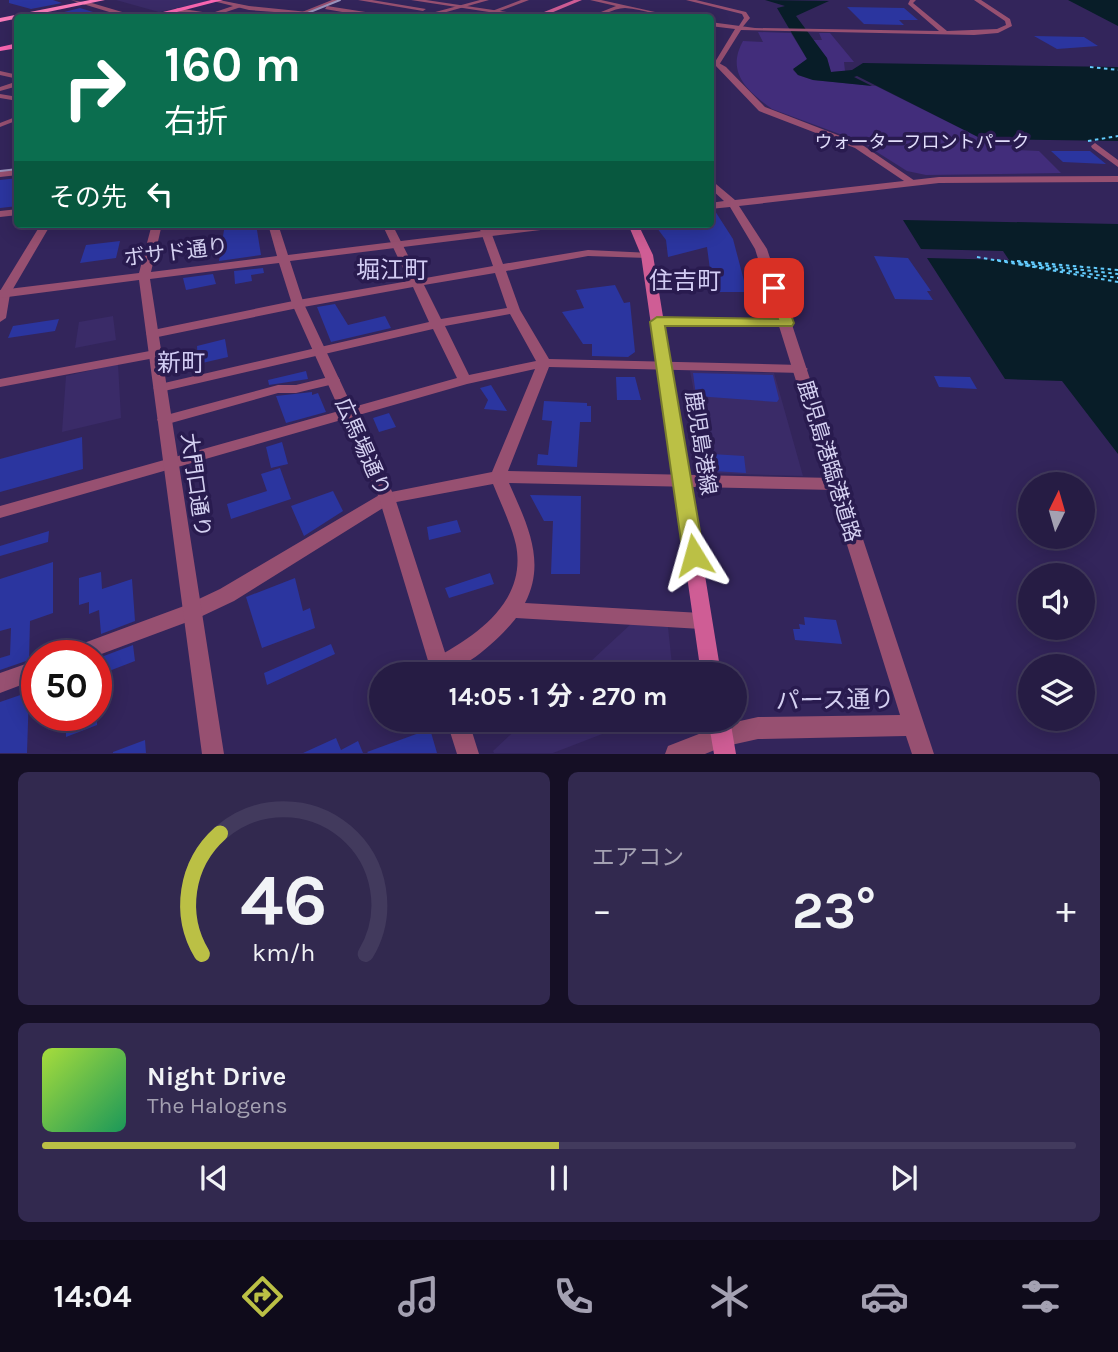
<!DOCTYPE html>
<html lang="ja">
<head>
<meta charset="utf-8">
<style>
  body { margin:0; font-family:Karla,"Noto Sans JP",sans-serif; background:#32294f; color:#f1f3f6; height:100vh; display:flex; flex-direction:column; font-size:26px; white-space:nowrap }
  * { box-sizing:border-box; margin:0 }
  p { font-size:23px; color:#a4a1b2 }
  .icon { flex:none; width:38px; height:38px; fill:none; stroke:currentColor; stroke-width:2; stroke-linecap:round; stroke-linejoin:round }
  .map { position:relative; height:754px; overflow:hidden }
  .side { display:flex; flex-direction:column; gap:18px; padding:18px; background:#150f25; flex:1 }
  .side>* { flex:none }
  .top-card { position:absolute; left:14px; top:14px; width:700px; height:214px; border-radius:7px; box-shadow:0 4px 18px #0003,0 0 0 2px #423a5d; background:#0b6e4f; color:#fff; overflow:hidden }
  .needle { width:46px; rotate:5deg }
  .tools { position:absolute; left:1018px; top:472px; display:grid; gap:14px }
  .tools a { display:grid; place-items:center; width:77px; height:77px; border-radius:50%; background:#261c44; box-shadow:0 4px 18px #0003,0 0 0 2px #423a5d; font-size:35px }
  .speed { position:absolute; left:21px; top:640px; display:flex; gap:14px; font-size:35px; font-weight:700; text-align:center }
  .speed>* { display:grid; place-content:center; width:91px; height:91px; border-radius:50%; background:#261c44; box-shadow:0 4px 18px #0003,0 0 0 2px #423a5d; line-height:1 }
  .speed .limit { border:10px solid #d22; background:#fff; color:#111 }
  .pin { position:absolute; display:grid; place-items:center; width:60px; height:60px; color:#fff; margin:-30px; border-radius:14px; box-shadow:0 4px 10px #0006 }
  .me { position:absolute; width:77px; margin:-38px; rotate:352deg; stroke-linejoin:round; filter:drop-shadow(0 0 5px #0008) }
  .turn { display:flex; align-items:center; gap:24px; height:147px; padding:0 35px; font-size:32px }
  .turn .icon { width:91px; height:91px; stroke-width:2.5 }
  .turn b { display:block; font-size:49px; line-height:60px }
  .then { display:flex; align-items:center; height:66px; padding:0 35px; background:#0003; gap:14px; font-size:26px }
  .big { font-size:52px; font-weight:700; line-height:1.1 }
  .side .widget { flex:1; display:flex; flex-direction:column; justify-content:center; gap:10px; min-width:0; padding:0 24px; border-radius:10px; background:#32294f }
  .side .dial { align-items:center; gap:0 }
  .dial svg { height:182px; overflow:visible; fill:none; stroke:#423a5d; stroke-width:7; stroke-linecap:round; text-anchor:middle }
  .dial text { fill:#f1f3f6; stroke:none }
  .song { display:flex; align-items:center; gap:21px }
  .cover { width:84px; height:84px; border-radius:10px; background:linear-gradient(135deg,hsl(80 70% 55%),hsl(150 70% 35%)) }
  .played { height:7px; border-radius:4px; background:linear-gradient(90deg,#bbc045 50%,#423a5d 50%) }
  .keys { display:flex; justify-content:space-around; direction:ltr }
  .heat { display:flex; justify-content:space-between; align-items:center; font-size:38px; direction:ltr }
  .side .tiles { flex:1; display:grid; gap:18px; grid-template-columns:1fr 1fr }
  .widget:last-child { grid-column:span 2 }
  .trip { position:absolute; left:369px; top:662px; width:378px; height:70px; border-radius:35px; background:#261c44; box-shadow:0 4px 18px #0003,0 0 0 2px #423a5d; font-weight:700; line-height:70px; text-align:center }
  .tab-bar { display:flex; height:112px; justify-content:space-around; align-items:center; background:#0f0b1b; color:#a4a1b2 }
  .tab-bar .icon { width:49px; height:49px }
  .tab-bar .current { color:#bbc045 }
  .tab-bar b { font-size:32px; color:#f1f3f6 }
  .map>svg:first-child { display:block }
  .built { fill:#3a2b68 }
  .green { fill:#422d7b }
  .water { fill:#081d28 }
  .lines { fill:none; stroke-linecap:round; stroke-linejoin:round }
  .ferry { stroke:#63ccfe; stroke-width:2; stroke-dasharray:3.5 3.5; stroke-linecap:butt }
  .building { fill:#2b359f }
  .pedestrian { fill:#975071; fill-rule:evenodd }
  .minor { fill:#975071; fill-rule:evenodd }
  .tertiary { fill:#975071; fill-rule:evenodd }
  .secondary { fill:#cf5d95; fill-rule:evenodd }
  .primary { fill:#fa66b1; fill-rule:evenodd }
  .trunk { fill:#fb7cba; fill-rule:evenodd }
  .tram { stroke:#9a92bb; stroke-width:2 }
  .route { fill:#bbc045; stroke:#7a7d2d; stroke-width:2 }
  .labels { text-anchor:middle; stroke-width:7; stroke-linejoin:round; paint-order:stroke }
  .far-park-label { font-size:18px; fill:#e1ddfb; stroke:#291b4f }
  .street-label { font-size:21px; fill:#d4d0f1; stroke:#291b4f }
  .quarter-label { font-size:24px; fill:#d2ccf4; stroke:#291b4f }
  .near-street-label { font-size:24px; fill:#d4d0f1; stroke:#291b4f }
</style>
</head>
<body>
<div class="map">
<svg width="1118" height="754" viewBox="0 0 1118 754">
  <rect width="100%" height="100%" fill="#33255b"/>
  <path class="built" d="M116 0H213L159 12Z
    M113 316 116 340 75 348 79 322Z
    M118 364 121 418 62 432 66 376Z
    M690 371 774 373 803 476 709 473Z
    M631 624 668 627 673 674H577Z
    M527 719H641L553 753H494L493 751Z"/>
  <path class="green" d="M758 32 791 33 807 59 793 70 798 75 813 80 876 86 986 141 1008 142 1017 150 1039 151 1061 173 926 175 907 171 861 142 772 109C746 90 726 72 743 41L763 42Z
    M819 33H830L854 62H844L845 71 831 72 827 58 812 40H822Z"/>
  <path class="water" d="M765 0 829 1 796 16 827 58 831 72 852 70 863 63 1118 67V141L982 139 857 76 854 77 872 86 813 80 798 75 793 69 807 59 777 8 785 6Z
    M1068 0H1118V26Z
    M903 220 1118 224V454L1062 381 1005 379 927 258 1009 260 1003 251 921 249Z"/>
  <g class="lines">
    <path class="ferry" d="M1090 67 1118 70
      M1088 141 1118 136
      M977 257 1118 282
      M997 260 1118 274
      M1017 261 1118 270
      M1020 264 1118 278"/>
  </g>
  <path class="building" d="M9 0H53L62 3 31 9 9 3Z
    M847 7 904 8 918 20H899L904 25 864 24Z
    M80 8 103 15 102 18H40Z
    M1034 36 1084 37 1098 46 1057 49Z
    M1051 151H1090L1106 164 1063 162Z
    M18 178V206L0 208V180Z
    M715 211 733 239 747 292H713L707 247 668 257 666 240 654 224H710V212Z
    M225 224H256L261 255 219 261Z
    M120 241 116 258 80 263 86 245Z
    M874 256 908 258 931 291H927L933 300 895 299Z
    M263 268 264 273 251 275 252 281 235 284 234 271Z
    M213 274 216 284 186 290 183 278Z
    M615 285 624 303 630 302 635 352 628 357 592 356V344H583L562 312 584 308 576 290Z
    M335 304 348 325 385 316 391 328 331 342 317 307Z
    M59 319 55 331 8 338 13 326Z
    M225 339 228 357 198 364 197 346Z
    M306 371 308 379 269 385 268 380Z
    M693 373 773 375 779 399 777 402 696 396Z
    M934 376 970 377 977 389 939 387Z
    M616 377H635L641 400H617Z
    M491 385 507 411 484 409 488 400 480 388Z
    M312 392V395L318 393 326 412 286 423 276 396Z
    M544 401 587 403V406H591V422H580L577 467 537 465 538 454 548 455 552 421 542 420Z
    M389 413 396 427 379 432 373 418Z
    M82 437 83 469 0 492V459Z
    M282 442 288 464 271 468 266 447Z
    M712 454 744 456 746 473 713 471Z
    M280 468 291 499 231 519 227 504 267 491 261 474Z
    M333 491 343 511 304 536 291 506Z
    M530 495 581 496 580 574H551L553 521H544Z
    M457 520 461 532 429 540 427 527Z
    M49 531 48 542 0 556V546Z
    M53 562V613L30 621 29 660 0 670V658L10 655 11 628 0 631V579Z
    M101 572 102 589 132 579 135 621 101 634 99 610 89 614V602L79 605V578Z
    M490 573 494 584 449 598 445 588Z
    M295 578 303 611 310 608 315 628 262 648 246 597Z
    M804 617 836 620 842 644 795 640 793 629H800L799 624 805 625Z
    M331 644 335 654 267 685 264 673Z
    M133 645 135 661 96 676V659Z
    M29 692 27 753H0V702Z
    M66 716H97V725L66 737Z
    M430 729 437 753H368L367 752Z
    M336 738 341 750 358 741 363 753H303Z
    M145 740 146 753H113V752Z"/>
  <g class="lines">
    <path class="pedestrian" d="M18 116V120L0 127V123Z"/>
    <path class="minor" d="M71 0 88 3 85 5Z
      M219 0 249 6 318 13 315 15 249 10 213 1Z
      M480 0H489L425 18H413Z
      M521 0H529L497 12 492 11Z
      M686 0H696L746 12 750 18 741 29H737L744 18 742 14Z
      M327 6 391 16 394 18H377L325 9Z
      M177 8 209 13 212 15 209 17 175 11Z
      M715 63H719L726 67 765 107 861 144 918 183 910 185 855 148 759 111 715 65Z
      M0 71 18 75V79L0 75Z
      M18 81V86L0 91V87Z
      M0 94 18 97V101L0 98Z
      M1095 143 1118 160V167L1092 148 1091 146Z
      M18 209V215L0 217V211Z
      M41 224H51L10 294 6 318 0 322V291Z
      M382 224H392L420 279 493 266 478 224H488L503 264 588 250 651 253V257L647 258 588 256 506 271 520 310 549 359 801 365 808 369 801 373 549 367 508 471 835 478 841 480 843 484 841 488 835 490 509 483C526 522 547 561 525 603L701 613 708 615 711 621 708 627 701 629 516 618C501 638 458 678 433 673L430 666 433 659C476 636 527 602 516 545 511 524 501 504 493 484L391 503 234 601 198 618 96 656H62L65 650 184 606 220 589 381 494 492 472 535 369 467 384 0 518V506L457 378 433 329 160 392 153 388 160 384 429 322 413 287 298 308 153 338 146 334 153 330 298 300 409 281ZM495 273 507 308 441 319 424 285ZM510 314 536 361 469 375 445 326Z
      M657 318 787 319 793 323 787 327 652 325 651 322Z
      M155 350 162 354 160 357 0 387V379Z
      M333 376 338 377 340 380 338 383 296 393H278L164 425 157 420 159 417 278 385H296Z
      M37 660V679L0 693V673Z"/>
    <path class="tertiary" d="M332 0H340L297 18H287Z
      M358 0H372L426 9 423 11Z
      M411 0H426L547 18H528Z
      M590 0H601L682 18C662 18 644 9 625 8 613 8 600 18 586 18L616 6Z
      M910 0H916L913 3 947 31 997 29 1006 25 1005 21 974 0H981L1010 19 1012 26 998 33 974 35 741 30 719 65H710V61L715 62 735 29 710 26V22L755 28 939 31 908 4Z
      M85 1 139 17 140 18H129L83 4Z
      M239 4 241 7 208 18H197Z
      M18 169V175L0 177V171Z
      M1118 176V182L939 183 739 206 767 249 934 754H912L906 736 758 739 722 747 705 754H665L668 746 722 725 758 717 900 715 755 249 730 207 710 209V203L724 201 710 188V179L735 200 939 177Z
      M152 224H162L151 272 277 256 268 224H278L288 255 539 224H570L565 227 290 261 304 304 395 498 452 674H432L379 498 292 304 279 263 150 279 224 754H202L139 280 0 298V290L139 273Z
      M446 719H468L479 754H457Z"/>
    <path class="secondary" d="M574 0H582L539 18H529Z
      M628 224H638L653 255 721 674H701L641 255Z
      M708 719H730L736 754H714Z"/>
    <path class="primary" d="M211 0H223L154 18H139Z
      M18 43V48L0 51V47Z"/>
    <path class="trunk" d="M90 0H105L0 22V18Z"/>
    <path class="tram" d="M295 18 340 0
      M0 171 18 169"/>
  </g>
  <path class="route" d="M770 285 781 288 794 323 792 326H665L704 555 701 561H686L683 555 650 322 657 317 778 319 768 288Z"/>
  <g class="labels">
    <g class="far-park-label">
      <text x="922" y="148">ウォーターフロントパーク</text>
    </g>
    <g class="street-label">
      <text transform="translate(176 252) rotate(-7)" y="7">ボサド通り</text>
      <text transform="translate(701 443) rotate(81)" y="7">鹿児島港線</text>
      <text transform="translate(363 447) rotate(66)" y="7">広馬場通り</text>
      <text transform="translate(829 461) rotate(73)" y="7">鹿児島港臨港道路</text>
      <text transform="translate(196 485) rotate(82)" y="7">大門口通り</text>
    </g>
    <g class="quarter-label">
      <text x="392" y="278">堀江町</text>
      <text x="685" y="289">住吉町</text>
      <text x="181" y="371">新町</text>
    </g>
    <g class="near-street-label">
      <text transform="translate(835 700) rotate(-1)" y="8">パース通り</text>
    </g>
  </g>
</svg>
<div class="tools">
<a><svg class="needle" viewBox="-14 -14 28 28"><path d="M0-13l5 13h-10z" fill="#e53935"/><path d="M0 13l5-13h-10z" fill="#a4a1b2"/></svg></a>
<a><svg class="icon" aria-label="sound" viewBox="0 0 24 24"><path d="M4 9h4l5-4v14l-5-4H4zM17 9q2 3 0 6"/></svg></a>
<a><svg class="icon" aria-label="layers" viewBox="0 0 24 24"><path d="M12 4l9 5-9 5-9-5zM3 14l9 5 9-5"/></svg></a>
</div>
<div class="speed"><div class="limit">50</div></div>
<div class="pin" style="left:774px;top:288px;background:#d93025"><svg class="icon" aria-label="arrive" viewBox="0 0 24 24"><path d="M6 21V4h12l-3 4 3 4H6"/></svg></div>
<svg class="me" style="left:694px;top:555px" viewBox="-20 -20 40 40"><path d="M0-17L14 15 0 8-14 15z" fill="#bbc045" stroke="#fff" stroke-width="4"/></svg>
<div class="trip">14:05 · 1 分 · 270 m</div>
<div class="top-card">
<div class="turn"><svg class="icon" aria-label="right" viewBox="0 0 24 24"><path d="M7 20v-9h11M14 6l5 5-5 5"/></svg><div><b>160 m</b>右折</div></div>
<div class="then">その先<svg class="icon" aria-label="left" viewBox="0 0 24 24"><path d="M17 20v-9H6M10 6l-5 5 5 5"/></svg></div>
</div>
</div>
<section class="side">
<div class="tiles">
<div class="widget dial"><svg viewBox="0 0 100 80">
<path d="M14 69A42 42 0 1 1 86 69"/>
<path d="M14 69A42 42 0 0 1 22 16" stroke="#bbc045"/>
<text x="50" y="56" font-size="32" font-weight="700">46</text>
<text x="50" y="72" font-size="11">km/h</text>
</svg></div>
<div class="widget"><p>エアコン</p>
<div class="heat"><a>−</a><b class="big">23°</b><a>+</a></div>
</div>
<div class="widget">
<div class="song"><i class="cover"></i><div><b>Night Drive</b><p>The Halogens</p></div></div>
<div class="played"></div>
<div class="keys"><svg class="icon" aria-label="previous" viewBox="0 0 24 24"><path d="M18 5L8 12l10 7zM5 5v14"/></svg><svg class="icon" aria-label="pause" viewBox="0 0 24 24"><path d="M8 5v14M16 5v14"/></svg><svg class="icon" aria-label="next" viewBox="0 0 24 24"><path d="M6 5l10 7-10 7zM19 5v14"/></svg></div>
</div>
</div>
</section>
<nav class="tab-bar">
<b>14:04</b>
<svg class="icon current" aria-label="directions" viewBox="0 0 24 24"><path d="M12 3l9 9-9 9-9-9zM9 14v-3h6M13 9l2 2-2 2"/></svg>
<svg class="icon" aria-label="music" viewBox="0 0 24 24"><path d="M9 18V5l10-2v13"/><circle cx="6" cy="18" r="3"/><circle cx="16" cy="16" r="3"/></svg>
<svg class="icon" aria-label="phone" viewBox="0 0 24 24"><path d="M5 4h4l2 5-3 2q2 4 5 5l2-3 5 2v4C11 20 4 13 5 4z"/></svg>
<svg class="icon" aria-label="climate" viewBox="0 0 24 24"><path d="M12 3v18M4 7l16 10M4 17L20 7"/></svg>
<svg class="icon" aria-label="car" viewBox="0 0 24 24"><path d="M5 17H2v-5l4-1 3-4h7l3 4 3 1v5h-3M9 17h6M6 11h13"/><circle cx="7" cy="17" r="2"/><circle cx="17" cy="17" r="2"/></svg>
<svg class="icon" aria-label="filters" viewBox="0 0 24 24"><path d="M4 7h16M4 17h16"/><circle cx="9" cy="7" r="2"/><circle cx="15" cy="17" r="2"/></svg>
</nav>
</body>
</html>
